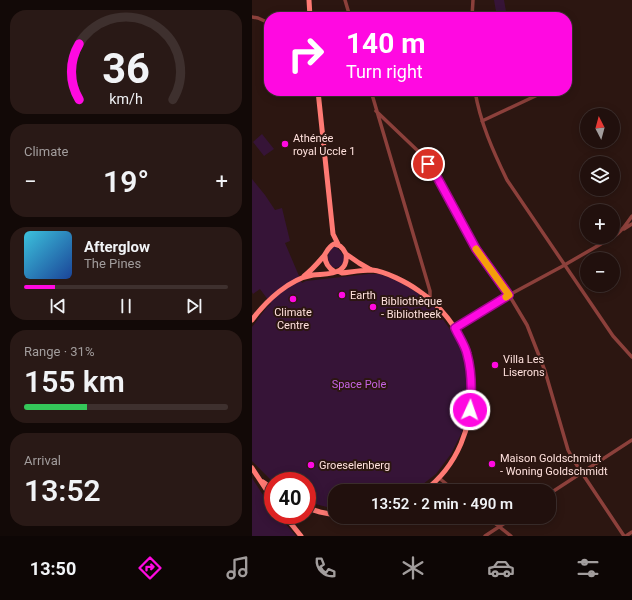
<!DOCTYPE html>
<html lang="en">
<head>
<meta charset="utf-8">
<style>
  body { margin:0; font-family:Roboto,sans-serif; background:#291916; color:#f1f3f6; height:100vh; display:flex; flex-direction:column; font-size:15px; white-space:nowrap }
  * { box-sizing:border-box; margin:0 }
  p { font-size:13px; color:#a29d9d }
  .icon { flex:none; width:22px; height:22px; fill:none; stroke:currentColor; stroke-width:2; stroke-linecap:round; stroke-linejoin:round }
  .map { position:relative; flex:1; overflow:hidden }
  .drawer { display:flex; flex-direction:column; gap:10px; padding:10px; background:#120907; width:252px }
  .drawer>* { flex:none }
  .guide { position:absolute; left:12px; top:12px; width:308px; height:84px; border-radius:16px; box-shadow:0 2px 10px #0003,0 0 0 1px #3e302e; background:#ff09e1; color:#fff; overflow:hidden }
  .needle { width:26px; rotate:354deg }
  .controls { position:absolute; left:328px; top:108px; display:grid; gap:8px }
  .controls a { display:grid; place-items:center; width:40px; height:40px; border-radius:50%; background:#21100d; box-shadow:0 2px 10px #0003,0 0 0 1px #3e302e; font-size:20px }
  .speed { position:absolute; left:12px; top:472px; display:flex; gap:8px; font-size:20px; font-weight:700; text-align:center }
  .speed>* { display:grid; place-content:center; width:52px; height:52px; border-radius:50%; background:#21100d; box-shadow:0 2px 10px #0003,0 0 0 1px #3e302e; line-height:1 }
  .speed .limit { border:6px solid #d22; background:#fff; color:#111 }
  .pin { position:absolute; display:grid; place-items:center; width:34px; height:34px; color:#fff; margin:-17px; border:2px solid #fff; border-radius:50%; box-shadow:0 1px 4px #0007 }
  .me { position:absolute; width:44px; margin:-22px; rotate:3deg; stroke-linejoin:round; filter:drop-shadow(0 0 3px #0008) }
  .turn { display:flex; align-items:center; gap:14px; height:84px; padding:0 16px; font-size:18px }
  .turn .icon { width:52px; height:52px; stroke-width:2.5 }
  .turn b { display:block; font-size:28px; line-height:34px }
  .big { font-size:30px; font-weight:600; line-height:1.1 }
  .drawer .widget { flex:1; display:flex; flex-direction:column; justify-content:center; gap:6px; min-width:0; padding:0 14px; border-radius:16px; background:#291916 }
  .drawer .dial { align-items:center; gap:0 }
  .dial svg { height:104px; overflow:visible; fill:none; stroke:#3e302e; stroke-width:7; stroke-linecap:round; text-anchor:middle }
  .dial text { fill:#f1f3f6; stroke:none }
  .song { display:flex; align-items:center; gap:12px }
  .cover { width:48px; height:48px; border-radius:6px; background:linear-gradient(135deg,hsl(190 70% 55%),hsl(220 70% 35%)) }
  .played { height:4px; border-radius:2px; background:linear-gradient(90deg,#ff09e1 15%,#3e302e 15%) }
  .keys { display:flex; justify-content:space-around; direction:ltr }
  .heat { display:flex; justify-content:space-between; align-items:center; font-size:22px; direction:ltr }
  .charge { height:6px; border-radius:3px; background:linear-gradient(90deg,#34c759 31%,#3e302e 0) }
  .trip { position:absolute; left:76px; top:484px; width:228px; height:40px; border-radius:16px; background:#21100d; box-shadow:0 2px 10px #0003,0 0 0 1px #3e302e; font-weight:600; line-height:40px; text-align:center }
  .menu { display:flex; height:64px; justify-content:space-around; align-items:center; background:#0d0605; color:#a29d9d }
  .menu .icon { width:28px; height:28px }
  .menu .selected { color:#ff09e1 }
  .menu b { font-size:18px; color:#f1f3f6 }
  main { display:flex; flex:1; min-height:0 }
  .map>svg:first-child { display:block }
  .green { fill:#361437 }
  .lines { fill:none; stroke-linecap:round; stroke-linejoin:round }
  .street { stroke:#8c403b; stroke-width:3.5 }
  .secondary { stroke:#ff7a74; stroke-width:5 }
  .route-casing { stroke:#a60692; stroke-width:10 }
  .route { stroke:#ff09e1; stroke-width:7 }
  .slow { stroke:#f59e0b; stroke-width:7 }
  .poi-dot { fill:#ff09e1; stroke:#2c1611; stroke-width:1.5 }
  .labels { text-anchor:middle; stroke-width:4; stroke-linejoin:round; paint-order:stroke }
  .poi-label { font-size:11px; fill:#ffe1dd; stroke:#2c1611; text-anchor:start }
  .park-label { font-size:11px; fill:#c664e3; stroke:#2c1611 }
</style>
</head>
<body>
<main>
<section class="drawer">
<div class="widget dial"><svg viewBox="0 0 100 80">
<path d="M14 69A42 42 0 1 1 86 69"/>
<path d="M14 69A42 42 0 0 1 14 26" stroke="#ff09e1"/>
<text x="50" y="56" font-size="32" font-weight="700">36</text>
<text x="50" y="72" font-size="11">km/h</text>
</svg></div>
<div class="widget"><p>Climate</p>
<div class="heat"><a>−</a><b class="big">19°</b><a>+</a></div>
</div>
<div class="widget">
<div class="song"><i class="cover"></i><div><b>Afterglow</b><p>The Pines</p></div></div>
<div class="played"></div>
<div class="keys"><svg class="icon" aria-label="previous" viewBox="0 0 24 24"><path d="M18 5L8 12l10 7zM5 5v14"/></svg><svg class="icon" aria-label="pause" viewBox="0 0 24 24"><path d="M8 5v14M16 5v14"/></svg><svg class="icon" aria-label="next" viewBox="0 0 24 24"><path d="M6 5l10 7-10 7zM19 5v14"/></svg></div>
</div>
<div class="widget"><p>Range · 31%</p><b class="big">155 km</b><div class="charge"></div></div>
<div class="widget"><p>Arrival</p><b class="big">13:52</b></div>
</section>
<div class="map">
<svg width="380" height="536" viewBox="0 0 380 536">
  <rect width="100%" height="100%" fill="#2c1611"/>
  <path class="green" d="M242 0H252L255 17H245Z
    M10 134 22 149 12 156 1 142Z
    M0 179 13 195 23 210 30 208 38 241 33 243 50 283 54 281 116 274H127L147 281 170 296 184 309 199 331 212 354 215 379 216 405 210 432 199 454 184 474 162 491H83V509L55 502V481H21V482L0 461V327L15 307 19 304 8 289 1 294 0 292Z
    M81 247H84C89 251 92 255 93 262 88 267 84 270 78 266 75 258 75 253 81 247Z
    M0 478 9 492 21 508V515H26L44 536H0Z"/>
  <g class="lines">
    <path class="street" d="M93 0 98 17
      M0 17 6 18 17 23
      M220 17 221 0
      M119 91 178 291V299
      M223 91C228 122 241 151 255 180L361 336 380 357
      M124 111 166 151 185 177 224 249 257 295 275 325 293 371 316 450 322 461 372 536
      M230 121 294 91
      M372 229 380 224
      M361 237C370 232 374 224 380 216
      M203 329 257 295 309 267 361 237
      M187 478 203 491
      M297 494 380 440
      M235 517 259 536
      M233 536 262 517
      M374 536 380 532"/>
    <path class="secondary" d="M57 0 58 17
      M66 91 81 234 86 244
      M73 256C73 263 76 268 83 272
      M86 271 90 273C99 272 110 270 120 270 133 271 156 283 167 291 188 305 206 328 215 352 218 362 219 374 219 385 221 425 206 466 172 491
      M52 276C59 271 65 264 71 257 75 252 76 247 82 244L88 246 91 249 94 254 107 263 119 270
      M0 320C14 301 37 279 61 275 70 274 81 275 88 270 94 266 95 261 94 254
      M0 468 21 500
      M11 482 21 489
      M55 508 68 512 83 515
      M32 515 49 536"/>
  </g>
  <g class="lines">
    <g class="route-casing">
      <path id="route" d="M176 164 185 177 224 249 257 295 203 328C207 337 213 345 215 354 220 372 220 391 218 410"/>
    </g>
    <use href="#route" class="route"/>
    <path class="slow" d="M224 249 257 295 254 297"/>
  </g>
  <g class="poi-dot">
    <circle cx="33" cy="144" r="4"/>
    <circle cx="90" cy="295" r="4"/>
    <circle cx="41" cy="299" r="4"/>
    <circle cx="121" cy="307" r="4"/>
    <circle cx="243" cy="365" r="4"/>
    <circle cx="240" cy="464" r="4"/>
    <circle cx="59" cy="465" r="4"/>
  </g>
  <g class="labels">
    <g class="poi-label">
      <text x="41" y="142">Athénée<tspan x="41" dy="13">royal Uccle 1</tspan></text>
      <text x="98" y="299">Earth</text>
      <text x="129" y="305">Bibliothèque<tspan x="129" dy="13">- Bibliotheek</tspan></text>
      <text x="41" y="316" text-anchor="middle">Climate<tspan x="41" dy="13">Centre</tspan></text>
      <text x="251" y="363">Villa Les<tspan x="251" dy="13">Liserons</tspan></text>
      <text x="248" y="462">Maison Goldschmidt<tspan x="248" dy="13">- Woning Goldschmidt</tspan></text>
      <text x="67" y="469">Groeselenberg</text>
    </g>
    <g class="park-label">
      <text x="107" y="388">Space Pole</text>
    </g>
  </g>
</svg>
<div class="controls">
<a><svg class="needle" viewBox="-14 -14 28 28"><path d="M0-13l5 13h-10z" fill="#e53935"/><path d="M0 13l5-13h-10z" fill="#a29d9d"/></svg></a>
<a><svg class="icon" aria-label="layers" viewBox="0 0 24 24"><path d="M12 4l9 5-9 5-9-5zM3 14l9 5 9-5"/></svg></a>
<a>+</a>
<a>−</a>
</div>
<div class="speed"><div class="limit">40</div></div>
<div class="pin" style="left:176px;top:164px;background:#d93025"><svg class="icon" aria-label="arrive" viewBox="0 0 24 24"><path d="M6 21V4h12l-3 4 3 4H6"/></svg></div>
<svg class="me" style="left:218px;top:410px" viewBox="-20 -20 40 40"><circle r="17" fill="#ff09e1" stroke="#fff" stroke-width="3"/><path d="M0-11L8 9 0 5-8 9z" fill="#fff"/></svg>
<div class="trip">13:52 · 2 min · 490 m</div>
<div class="guide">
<div class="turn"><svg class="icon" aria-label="right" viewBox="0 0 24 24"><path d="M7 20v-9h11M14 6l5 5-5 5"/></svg><div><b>140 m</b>Turn right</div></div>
</div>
</div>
</main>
<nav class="menu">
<b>13:50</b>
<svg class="icon selected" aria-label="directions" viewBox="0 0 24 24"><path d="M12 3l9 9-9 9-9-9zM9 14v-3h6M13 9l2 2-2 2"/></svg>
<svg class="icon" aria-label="music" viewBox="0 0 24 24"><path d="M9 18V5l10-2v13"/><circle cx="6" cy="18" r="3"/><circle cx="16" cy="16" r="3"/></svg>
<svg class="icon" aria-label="phone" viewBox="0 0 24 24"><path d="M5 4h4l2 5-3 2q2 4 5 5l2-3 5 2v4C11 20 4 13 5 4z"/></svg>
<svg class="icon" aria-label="climate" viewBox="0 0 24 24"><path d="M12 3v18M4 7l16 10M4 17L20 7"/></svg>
<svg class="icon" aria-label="car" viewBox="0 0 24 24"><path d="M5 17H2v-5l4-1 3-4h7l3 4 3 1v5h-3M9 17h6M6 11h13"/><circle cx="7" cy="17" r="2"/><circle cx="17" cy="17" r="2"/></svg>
<svg class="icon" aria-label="filters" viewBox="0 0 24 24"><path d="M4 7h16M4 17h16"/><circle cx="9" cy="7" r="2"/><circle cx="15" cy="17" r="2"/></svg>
</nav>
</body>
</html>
